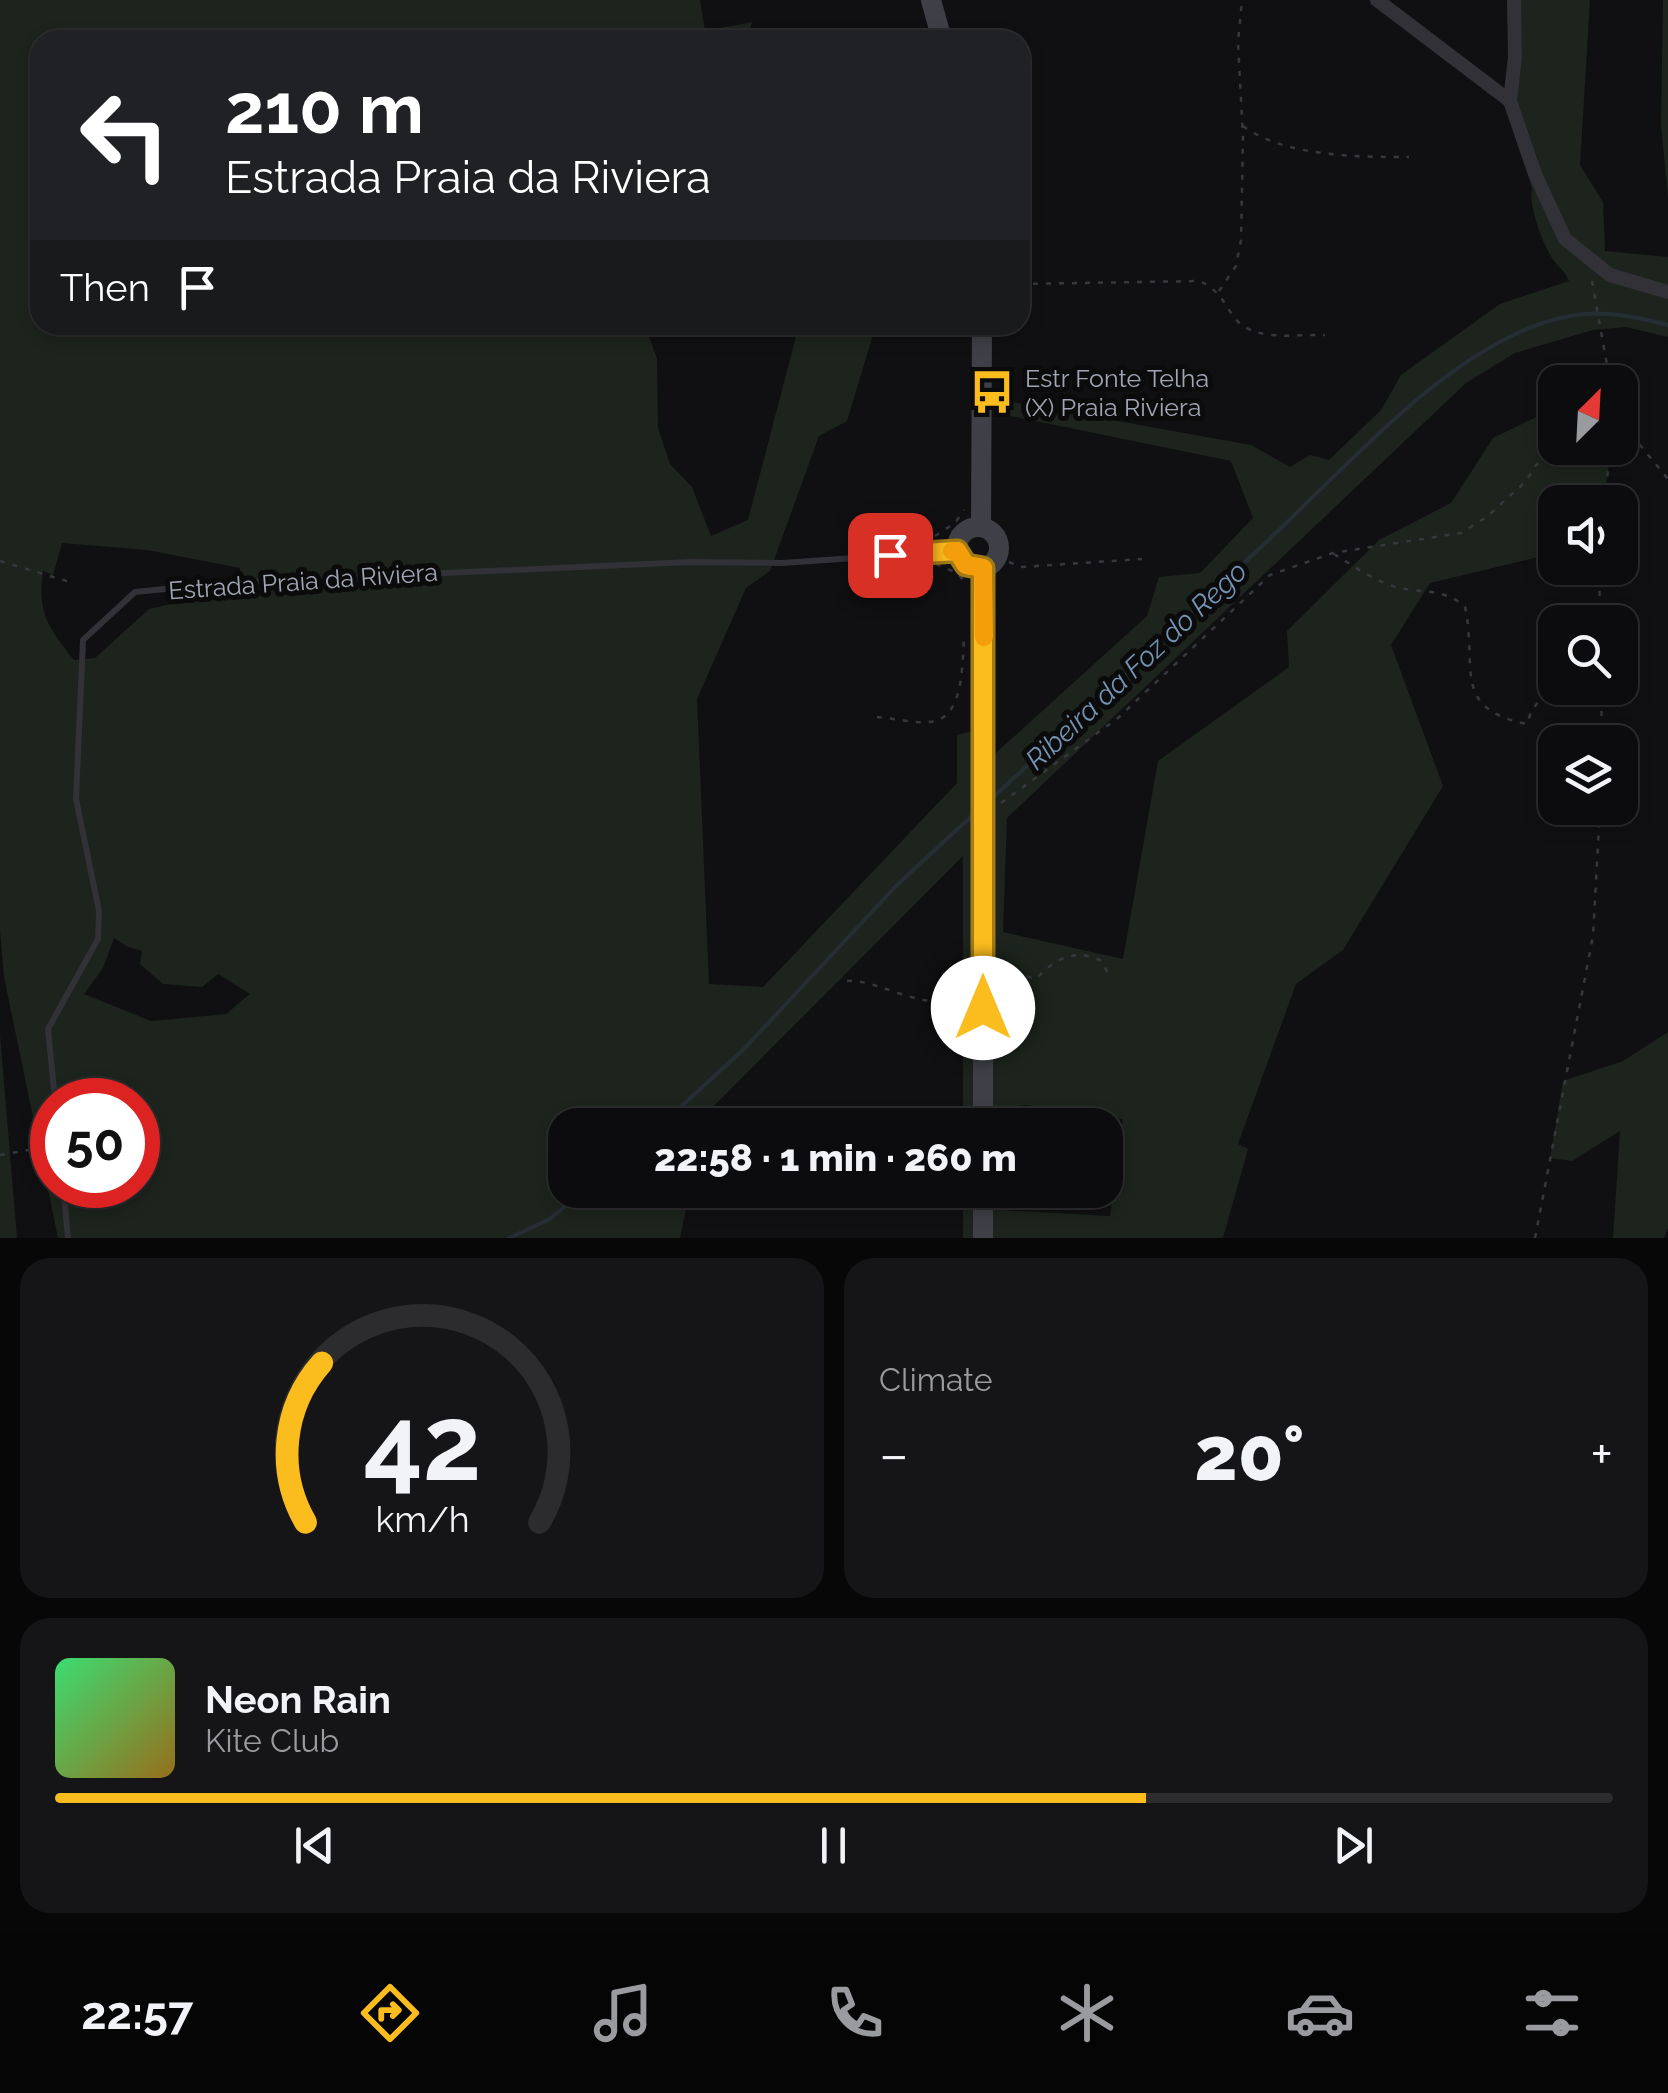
<!DOCTYPE html>
<html lang="en">
<head>
<meta charset="utf-8">
<style>
  body { margin:0; font-family:Raleway,sans-serif; background:#151517; color:#f1f3f6; height:100vh; display:flex; flex-direction:column; font-size:38px; white-space:nowrap }
  * { box-sizing:border-box; margin:0 }
  p { font-size:32px; color:#9a9b9e }
  .icon { flex:none; width:55px; height:55px; fill:none; stroke:currentColor; stroke-width:2; stroke-linecap:round; stroke-linejoin:round }
  .map { position:relative; height:1238px; overflow:hidden }
  .drawer { display:flex; flex-direction:column; gap:20px; padding:20px; background:#070708; flex:1 }
  .drawer>* { flex:none }
  .top-card { position:absolute; left:30px; top:30px; width:1000px; height:305px; border-radius:30px; box-shadow:0 5px 15px #0003,0 0 0 2px #2c2c2e; background:#202124; color:#fff; overflow:hidden }
  .needle { width:65px; rotate:24deg }
  .buttons { position:absolute; left:1538px; top:365px; display:grid; gap:20px }
  .buttons a { display:grid; place-items:center; width:100px; height:100px; border-radius:20px; background:#0c0c0e; box-shadow:0 5px 15px #0003,0 0 0 2px #2c2c2e; font-size:50px }
  .speed { position:absolute; left:30px; top:1078px; display:flex; gap:20px; font-size:50px; font-weight:700; text-align:center }
  .speed>* { display:grid; place-content:center; width:130px; height:130px; border-radius:50%; background:#0c0c0e; box-shadow:0 5px 15px #0003,0 0 0 2px #2c2c2e; line-height:1 }
  .speed .limit { border:15px solid #d22; background:#fff; color:#111 }
  .pin { position:absolute; display:grid; place-items:center; width:85px; height:85px; color:#fff; margin:-42px; border-radius:20px; box-shadow:0 5px 15px #0006 }
  .me { position:absolute; width:110px; margin:-55px; rotate:0deg; stroke-linejoin:round; filter:drop-shadow(0 0 8px #0008) }
  .turn { display:flex; align-items:center; gap:35px; height:210px; padding:0 30px; font-size:45px }
  .turn .icon { width:130px; height:130px; stroke-width:2.5 }
  .turn b { display:block; font-size:70px; line-height:85px }
  .then { display:flex; align-items:center; height:95px; padding:0 30px; background:#0003; gap:20px; font-size:38px }
  .big { font-size:75px; font-weight:800; line-height:1.1 }
  .drawer .card { flex:1; display:flex; flex-direction:column; justify-content:center; gap:15px; min-width:0; padding:0 35px; border-radius:30px; background:#151517 }
  .drawer .dial { align-items:center; gap:0 }
  .dial svg { height:260px; overflow:visible; fill:none; stroke:#2c2c2e; stroke-width:7; stroke-linecap:round; text-anchor:middle }
  .dial text { fill:#f1f3f6; stroke:none }
  .song { display:flex; align-items:center; gap:30px }
  .cover { width:120px; height:120px; border-radius:15px; background:linear-gradient(135deg,hsl(140 70% 55%),hsl(40 70% 35%)) }
  .played { height:10px; border-radius:5px; background:linear-gradient(90deg,#fbbc1e 70%,#2c2c2e 70%) }
  .keys { display:flex; justify-content:space-around; direction:ltr }
  .heat { display:flex; justify-content:space-between; align-items:center; font-size:55px; direction:ltr }
  .drawer .tiles { flex:1; display:grid; gap:20px; grid-template-columns:1fr 1fr }
  .card:last-child { grid-column:span 2 }
  .trip { position:absolute; left:548px; top:1108px; width:575px; height:100px; border-radius:30px; background:#0c0c0e; box-shadow:0 5px 15px #0003,0 0 0 2px #2c2c2e; font-weight:800; line-height:100px; text-align:center }
  .tab-bar { display:flex; height:160px; justify-content:space-around; align-items:center; background:#050506; color:#9a9b9e }
  .tab-bar .icon { width:70px; height:70px }
  .tab-bar .active { color:#fbbc1e }
  .tab-bar b { font-size:45px; color:#f1f3f6 }
  .map>svg:first-child { display:block }
  .green { fill:#1c241d; fill-rule:evenodd }
  .lines { fill:none; stroke-linecap:round; stroke-linejoin:round }
  .stream { stroke:#262e35; stroke-width:4 }
  .path { stroke:#37383e; stroke-width:2.5; stroke-dasharray:5 8; stroke-linecap:butt }
  .lane { stroke:#313137; stroke-width:6 }
  .street { stroke:#313137; stroke-width:14 }
  .secondary { stroke:#3f4047; stroke-width:20 }
  .route-casing { stroke:#a37a14; stroke-width:25 }
  .route { stroke:#fbbc1e; stroke-width:18 }
  .slow { stroke:#f59e0b; stroke-width:18 }
  .labels { text-anchor:middle; stroke-width:10; stroke-linejoin:round; paint-order:stroke }
  .poi-label { font-size:25px; fill:#a0a5b3; stroke:#0b0b0c; text-anchor:start }
  .street-label { font-size:25px; fill:#a0a5b3; stroke:#0b0b0c }
  .water-label { font-size:28px; font-style:italic; fill:#7492b1; stroke:#0b0b0c }
</style>
</head>
<body>
<div class="map">
<svg width="1668" height="1238" viewBox="0 0 1668 1238">
  <rect width="100%" height="100%" fill="#101012"/>
  <path class="green" d="M0 0H700L705 31 752 22 747 40H40V325H645L657 359 658 428 670 464 692 487 711 536 748 520 799 325H876L847 421 819 436 770 571 746 588 697 699 709 984 763 987 957 783V735L983 728 984 761 997 752 1147 616 1159 577 1200 573 1253 518 1231 461 996 413 995 399 1251 445 1290 467 1310 455 1329 460 1381 410 1401 375 1500 304 1569 281C1565 271 1560 269 1554 261 1544 247 1528 206 1532 189L1510 101 1514 0H1590L1580 165 1603 202 1605 251 1668 257V337L1626 327 1593 330 1515 353 1466 383 1007 818 1003 932 1123 959 1158 761 1289 667 1287 631 1379 540 1451 503 1493 438 1555 408V448H1611L1604 502H1555V553L1430 583 1391 645 1443 786 1343 950 1296 984 1238 1144 1248 1149 1223 1238H963V1190H1000L1001 1210 1110 1216 1123 1119 1026 1105 1007 1108 1008 1125H963V856L706 1114 703 1125H565V1190H690L680 1238H58L4 977 0 931ZM62 543 147 550 240 568 241 588 149 609 95 658 74 660C49 628 37 614 43 571L53 575ZM114 938 128 947 142 951 140 964 163 984 202 987 218 974 250 994 226 1014 151 1021 84 994 103 968ZM52 1100H138V1185H52Z
    M1663 0H1668V197L1661 125Z
    M1668 1032V1228L1664 1238H1613L1620 1131 1572 1161 1550 1158 1563 1081 1623 1061Z
    M0 1035 17 1238H0Z"/>
  <g class="lines">
    <path class="stream" d="M991 799C1088 710 1184 620 1280 529 1349 463 1432 371 1520 332 1576 307 1611 310 1668 325
      M661 1125 745 1048 896 886 976 812
      M509 1238 550 1219 584 1190"/>
    <path class="path" d="M1243 126C1285 157 1359 157 1409 157
      M1592 281 1610 382
      M1020 284 1200 281C1219 291 1222 299 1233 316 1252 343 1295 334 1325 335
      M1219 291 1236 266 1241 240 1243 138 1238 42 1242 0
      M1620 428 1630 433 1668 479
      M1604 502 1611 448
      M924 543 955 523 964 510
      M1334 554C1352 565 1370 578 1390 585 1417 595 1443 586 1465 607 1478 666 1450 709 1527 724 1533 700 1547 693 1571 688
      M997 557 1021 567 1142 559
      M0 561 70 582
      M936 564 957 573 966 583
      M1599 622 1600 568
      M877 717C894 718 919 725 935 721 964 714 962 662 964 640
      M1601 742 1602 688
      M1001 803 1118 718 1270 575 1333 553 1461 533 1488 516 1526 481 1536 465 1559 448
      M1002 969 1036 979C1056 958 1074 948 1102 961L1109 976
      M847 981C880 978 934 1020 965 991
      M0 1155 52 1146
      M1535 1238 1593 936 1600 808"/>
    <path class="lane" d="M55 1100 48 1029 98 939 99 911 76 799 83 640 135 592 224 583 690 562 782 563 957 551
      M63 1185 68 1238"/>
    <path class="street" d="M1377 0 1510 101 1535 174 1565 239 1610 275 1668 292
      M1510 101 1515 57 1514 0"/>
    <path class="secondary" d="M931 0 942 40
      M981 527 982 325
      M957 548a21 21 0 1 1 42 0a21 21 0 1 1-42 0Z
      M983 568V1125
      M983 1238V1190"/>
  </g>
  <g class="lines">
    <g class="route-casing">
      <path id="route" d="M890 555 957 551 966 565 983 568V1008"/>
    </g>
    <use href="#route" class="route"/>
    <path class="slow" d="M952 551H957L966 565 983 568 984 637"/>
  </g>
  <defs>
    <g id="bus-bare" transform="scale(3.45)"><path d="M-5-6H5V4H4V6H2V4H-2V6H-4V4H-5ZM-3.5-4V0h7V-4ZM-3.5 1.2v1.5H-2V1.2ZM2 1.2v1.5H3.5V1.2Z" fill="#fbbc1e" stroke="#0b0b0c" stroke-width="2.5" paint-order="stroke"/></g>
  </defs>
  <g fill-rule="evenodd">
    <use href="#bus-bare" x="992" y="392"/>
  </g>
  <g class="labels">
    <g class="poi-label">
      <text x="1025" y="387">Estr Fonte Telha<tspan x="1025" dy="29">(X) Praia Riviera</tspan></text>
    </g>
    <g class="street-label">
      <text transform="translate(303 581) rotate(-4)" y="9">Estrada Praia da Riviera</text>
    </g>
    <g class="water-label">
      <text transform="translate(1136 665) rotate(-43)" y="10">Ribeira da Foz do Rego</text>
    </g>
  </g>
</svg>
<div class="buttons">
<a><svg class="needle" viewBox="-14 -14 28 28"><path d="M0-13l5 13h-10z" fill="#e53935"/><path d="M0 13l5-13h-10z" fill="#9a9b9e"/></svg></a>
<a><svg class="icon" aria-label="sound" viewBox="0 0 24 24"><path d="M4 9h4l5-4v14l-5-4H4zM17 9q2 3 0 6"/></svg></a>
<a><svg class="icon" aria-label="search" viewBox="0 0 24 24"><circle cx="10" cy="10" r="6"/><path d="M15 15l6 6"/></svg></a>
<a><svg class="icon" aria-label="layers" viewBox="0 0 24 24"><path d="M12 4l9 5-9 5-9-5zM3 14l9 5 9-5"/></svg></a>
</div>
<div class="speed"><div class="limit">50</div></div>
<div class="pin" style="left:890px;top:555px;background:#d93025"><svg class="icon" aria-label="arrive" viewBox="0 0 24 24"><path d="M6 21V4h12l-3 4 3 4H6"/></svg></div>
<svg class="me" style="left:983px;top:1008px" viewBox="-20 -20 40 40"><circle r="19" fill="#fff"/><path d="M0-13L10 11 0 6-10 11z" fill="#fbbc1e"/></svg>
<div class="trip">22:58 · 1 min · 260 m</div>
<div class="top-card">
<div class="turn"><svg class="icon" aria-label="left" viewBox="0 0 24 24"><path d="M17 20v-9H6M10 6l-5 5 5 5"/></svg><div><b>210 m</b>Estrada Praia da Riviera</div></div>
<div class="then">Then<svg class="icon" aria-label="arrive" viewBox="0 0 24 24"><path d="M6 21V4h12l-3 4 3 4H6"/></svg></div>
</div>
</div>
<section class="drawer">
<div class="tiles">
<div class="card dial"><svg viewBox="0 0 100 80">
<path d="M14 69A42 42 0 1 1 86 69"/>
<path d="M14 69A42 42 0 0 1 19 20" stroke="#fbbc1e"/>
<text x="50" y="56" font-size="32" font-weight="700">42</text>
<text x="50" y="72" font-size="11">km/h</text>
</svg></div>
<div class="card"><p>Climate</p>
<div class="heat"><a>−</a><b class="big">20°</b><a>+</a></div>
</div>
<div class="card">
<div class="song"><i class="cover"></i><div><b>Neon Rain</b><p>Kite Club</p></div></div>
<div class="played"></div>
<div class="keys"><svg class="icon" aria-label="previous" viewBox="0 0 24 24"><path d="M18 5L8 12l10 7zM5 5v14"/></svg><svg class="icon" aria-label="pause" viewBox="0 0 24 24"><path d="M8 5v14M16 5v14"/></svg><svg class="icon" aria-label="next" viewBox="0 0 24 24"><path d="M6 5l10 7-10 7zM19 5v14"/></svg></div>
</div>
</div>
</section>
<nav class="tab-bar">
<b>22:57</b>
<svg class="icon active" aria-label="directions" viewBox="0 0 24 24"><path d="M12 3l9 9-9 9-9-9zM9 14v-3h6M13 9l2 2-2 2"/></svg>
<svg class="icon" aria-label="music" viewBox="0 0 24 24"><path d="M9 18V5l10-2v13"/><circle cx="6" cy="18" r="3"/><circle cx="16" cy="16" r="3"/></svg>
<svg class="icon" aria-label="phone" viewBox="0 0 24 24"><path d="M5 4h4l2 5-3 2q2 4 5 5l2-3 5 2v4C11 20 4 13 5 4z"/></svg>
<svg class="icon" aria-label="climate" viewBox="0 0 24 24"><path d="M12 3v18M4 7l16 10M4 17L20 7"/></svg>
<svg class="icon" aria-label="car" viewBox="0 0 24 24"><path d="M5 17H2v-5l4-1 3-4h7l3 4 3 1v5h-3M9 17h6M6 11h13"/><circle cx="7" cy="17" r="2"/><circle cx="17" cy="17" r="2"/></svg>
<svg class="icon" aria-label="filters" viewBox="0 0 24 24"><path d="M4 7h16M4 17h16"/><circle cx="9" cy="7" r="2"/><circle cx="15" cy="17" r="2"/></svg>
</nav>
</body>
</html>
